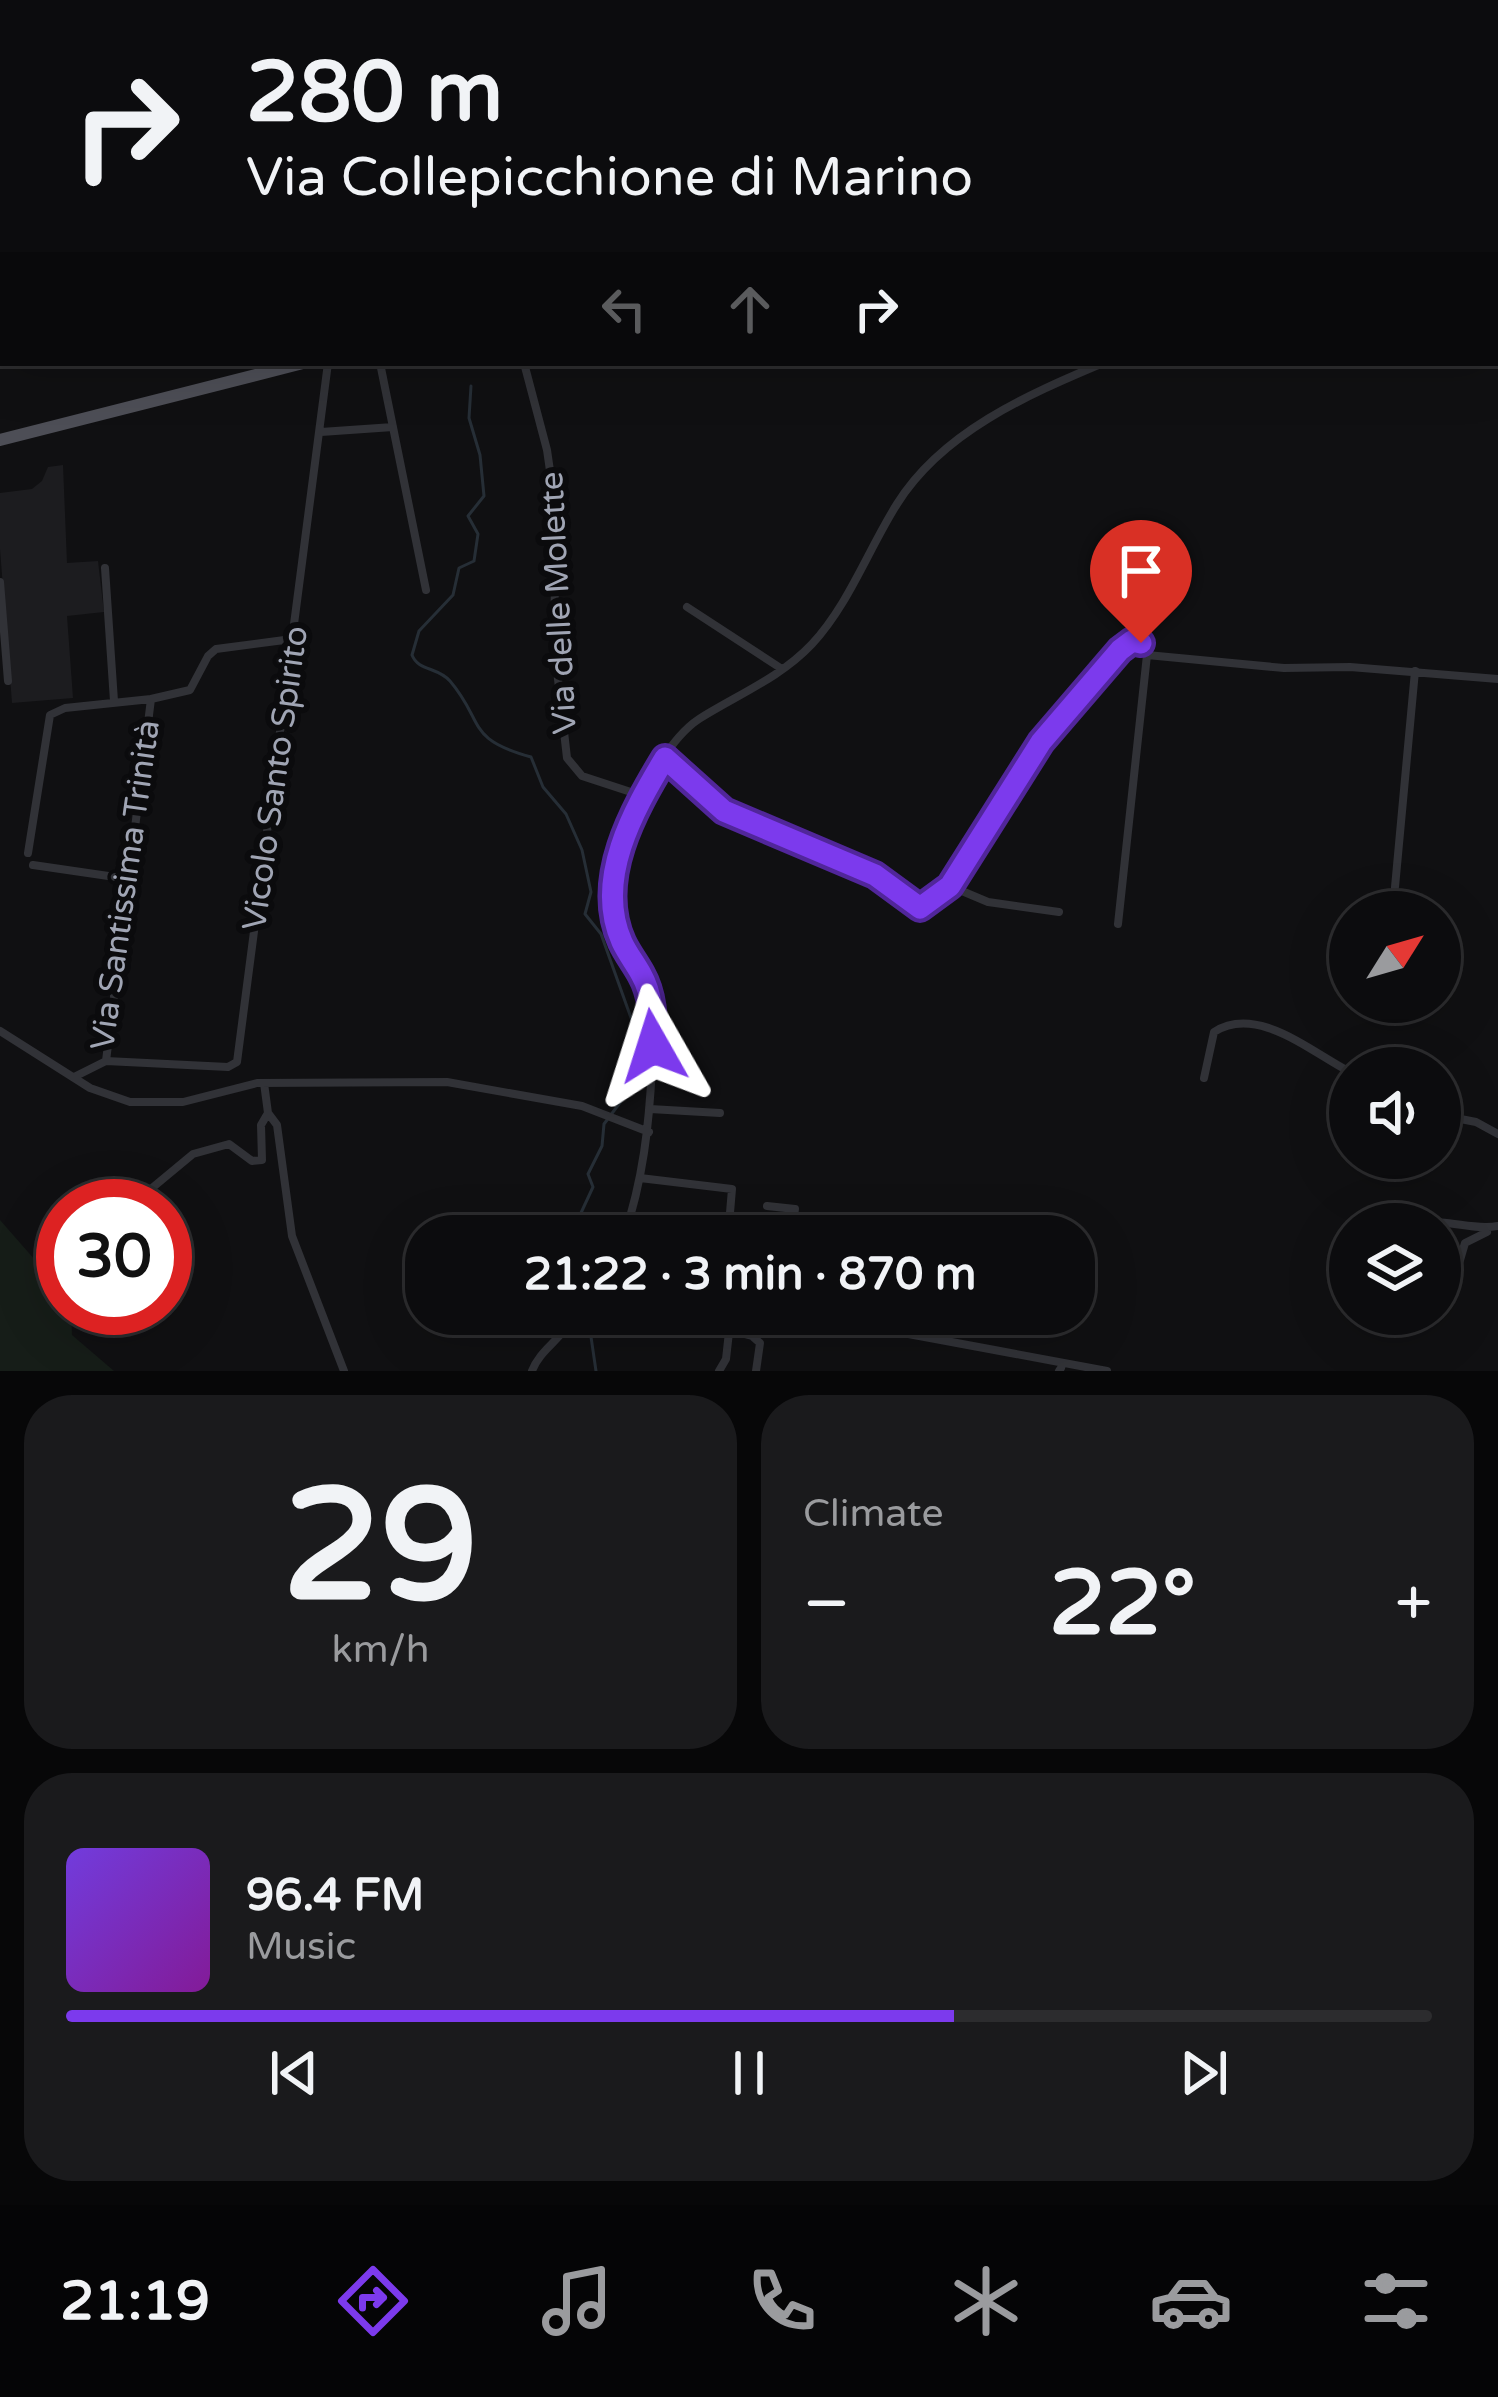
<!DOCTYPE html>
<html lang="en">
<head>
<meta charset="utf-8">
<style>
  body { margin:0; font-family:"Varela Round",sans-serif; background:#1a1a1c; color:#f1f3f6; height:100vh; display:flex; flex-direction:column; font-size:45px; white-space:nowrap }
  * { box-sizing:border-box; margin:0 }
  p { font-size:39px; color:#9a9b9e }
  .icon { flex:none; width:66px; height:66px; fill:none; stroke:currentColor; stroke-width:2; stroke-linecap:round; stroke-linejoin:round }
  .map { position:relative; height:1371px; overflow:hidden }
  .panel { display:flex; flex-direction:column; gap:24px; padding:24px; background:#070708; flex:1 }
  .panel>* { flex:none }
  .top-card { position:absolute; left:0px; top:0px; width:1500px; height:366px; box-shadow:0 12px 48px #0002,0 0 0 3px #2c2c2e; background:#0c0c0e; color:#f1f3f6; overflow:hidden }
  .needle { width:78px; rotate:53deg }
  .tools { position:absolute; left:1329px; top:891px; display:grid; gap:24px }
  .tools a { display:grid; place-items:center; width:132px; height:132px; border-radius:50%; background:#0c0c0e; box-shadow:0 12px 48px #0002,0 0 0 3px #2c2c2e; font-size:60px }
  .speed { position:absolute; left:36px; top:1179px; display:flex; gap:24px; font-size:60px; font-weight:700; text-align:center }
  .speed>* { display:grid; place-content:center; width:156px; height:156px; border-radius:50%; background:#0c0c0e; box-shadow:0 12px 48px #0002,0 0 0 3px #2c2c2e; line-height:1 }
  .speed .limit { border:18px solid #d22; background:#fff; color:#111 }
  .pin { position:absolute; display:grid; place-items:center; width:102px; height:102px; color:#fff; margin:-123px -51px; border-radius:50% 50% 50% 0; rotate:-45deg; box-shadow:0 0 12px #0007 }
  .pin .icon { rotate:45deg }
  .me { position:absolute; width:132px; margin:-66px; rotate:354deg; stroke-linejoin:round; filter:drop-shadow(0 0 9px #0008) }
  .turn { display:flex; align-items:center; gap:42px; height:252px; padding:0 48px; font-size:54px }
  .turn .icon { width:156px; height:156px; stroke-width:2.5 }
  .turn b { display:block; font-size:84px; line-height:102px }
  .lanes { display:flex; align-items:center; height:114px; padding:0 48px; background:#0003; justify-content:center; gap:60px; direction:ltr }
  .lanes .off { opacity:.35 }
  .big { font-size:90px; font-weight:800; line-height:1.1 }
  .panel .card { flex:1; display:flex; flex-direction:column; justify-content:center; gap:18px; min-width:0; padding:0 42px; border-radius:48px; background:#1a1a1c }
  .panel .dial { align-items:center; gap:0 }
  .dial b { font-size:156px; line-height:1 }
  .song { display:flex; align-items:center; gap:36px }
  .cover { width:144px; height:144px; border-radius:18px; background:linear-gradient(135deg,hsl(260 70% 55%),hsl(290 70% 35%)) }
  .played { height:12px; border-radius:6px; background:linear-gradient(90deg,#7c3aed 65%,#2c2c2e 65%) }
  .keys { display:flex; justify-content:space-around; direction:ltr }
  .heat { display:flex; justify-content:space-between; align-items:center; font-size:66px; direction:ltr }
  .panel .tiles { flex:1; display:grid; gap:24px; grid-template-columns:1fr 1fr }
  .card:last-child { grid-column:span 2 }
  .trip { position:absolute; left:405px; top:1215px; width:690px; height:120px; border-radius:48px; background:#0c0c0e; box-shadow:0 12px 48px #0002,0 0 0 3px #2c2c2e; font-weight:800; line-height:120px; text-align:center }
  .menu { display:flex; height:192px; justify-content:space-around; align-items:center; background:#050506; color:#9a9b9e }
  .menu .icon { width:84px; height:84px }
  .menu .active { color:#7c3aed }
  .menu b { font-size:54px; color:#f1f3f6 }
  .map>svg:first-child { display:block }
  .built { fill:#1c1c1f }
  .green { fill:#161d18 }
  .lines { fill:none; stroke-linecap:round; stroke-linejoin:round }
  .stream { stroke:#262e36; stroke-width:3 }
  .minor { stroke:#313237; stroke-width:8 }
  .tertiary { stroke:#313237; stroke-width:9 }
  .primary { stroke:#4d4e56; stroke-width:12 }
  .route-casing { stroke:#51269a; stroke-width:30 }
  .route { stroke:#7c3aed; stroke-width:21 }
  .labels { text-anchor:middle; stroke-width:12; stroke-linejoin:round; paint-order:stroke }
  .street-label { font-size:33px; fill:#a0a5b4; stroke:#0b0b0d }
</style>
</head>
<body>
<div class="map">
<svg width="1498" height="1371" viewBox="0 0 1498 1371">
  <rect width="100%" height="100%" fill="#101012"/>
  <path class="built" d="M63 465 67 563 98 561 104 612 67 616 73 698 12 703 0 549V493L32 489 42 481 48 467Z"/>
  <path class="green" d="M0 1220 63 1292V1308H71L72 1335 114 1371H0Z"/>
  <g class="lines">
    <path class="stream" d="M385 3 386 0
      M471 386 469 418 480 455 484 496 468 516 478 534 474 561 459 568 453 595 419 631 412 655C418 671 438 667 450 681 485 722 465 739 531 757L543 787 566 814 582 850 591 892 585 914 601 934 635 1029 623 1057 625 1096 604 1124 602 1146 588 1174 593 1187 580 1215 587 1236
      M596 1371 590 1330 609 1314"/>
    <path class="minor" d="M78 0 81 3
      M176 0 177 3
      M578 0 581 3
      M380 363 426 590
      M524 363 547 450 556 512 554 644 567 758 582 776 643 796
      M321 432 393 427
      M105 568 114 701
      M0 582 8 681
      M687 607 782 669
      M1147 655 1284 668 1350 667 1498 679
      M665 758 724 811 874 875 920 908 950 886 1061 716 1120 650 1139 641 1147 655 1118 924
      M28 853 50 715 65 708 151 699
      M33 865 129 879
      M950 886 988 902 1059 912
      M1395 887 1415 671
      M0 1031 90 1088 130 1102H183L257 1083 447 1082 582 1106 649 1132
      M106 1061 228 1067 237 1062 328 363
      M74 1077 106 1061 151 699 190 690 208 656 216 649 292 639
      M1204 1078 1214 1032C1257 1004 1311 1052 1350 1072
      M650 1109 720 1113
      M268 1113 277 1125 292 1236 344 1371
      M1440 1115 1476 1122 1498 1134
      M640 1178 732 1189 728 1236
      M142 1206 146 1193 193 1154 229 1144 252 1161 262 1160 261 1125 268 1113 264 1083
      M767 1206 795 1209 791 1236
      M1421 1224C1447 1218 1472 1231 1498 1226
      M624 1236C643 1180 649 1126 652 1067 653 1043 656 1017 650 994 638 955 606 930 612 885 619 838 658 746 699 719 737 695 780 678 812 644 849 604 868 550 897 504 942 432 1027 395 1103 363
      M1460 1260 1465 1243 1487 1232
      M801 1314 1107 1371
      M729 1330 752 1336 760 1343 756 1371
      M532 1371C541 1347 565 1339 572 1314
      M719 1371 726 1359 731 1314
      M1059 1371 1061 1368"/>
    <path class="tertiary" d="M1497 359 1498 360"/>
    <path class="primary" d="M815 3 821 0
      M0 440 303 363"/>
  </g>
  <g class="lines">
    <g class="route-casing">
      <path id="route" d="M653 1046C653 1021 654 997 641 974 635 963 627 953 622 942 594 880 633 811 665 758L724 811 875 875 920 908 950 886 1041 742 1120 650 1132 641 1141 643"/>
    </g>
    <use href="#route" class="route"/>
  </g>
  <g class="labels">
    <g class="street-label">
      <text transform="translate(557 603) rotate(-93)" y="12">Via delle Molette</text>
      <text transform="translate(274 778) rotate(-82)" y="12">Vicolo Santo Spirito</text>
      <text transform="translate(124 885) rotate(-82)" y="12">Via Santissima Trinità</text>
    </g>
  </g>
</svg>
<div class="tools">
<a><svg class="needle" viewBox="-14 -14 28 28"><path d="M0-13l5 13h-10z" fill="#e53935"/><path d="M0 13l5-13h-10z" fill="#9a9b9e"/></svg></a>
<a><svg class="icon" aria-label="sound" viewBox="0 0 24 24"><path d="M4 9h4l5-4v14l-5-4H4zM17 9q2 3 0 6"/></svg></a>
<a><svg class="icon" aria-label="layers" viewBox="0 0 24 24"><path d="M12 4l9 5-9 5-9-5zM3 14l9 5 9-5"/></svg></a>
</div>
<div class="speed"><div class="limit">30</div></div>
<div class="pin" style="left:1141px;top:643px;background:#d93025"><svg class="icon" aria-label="arrive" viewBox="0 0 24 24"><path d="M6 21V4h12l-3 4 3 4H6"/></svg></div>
<svg class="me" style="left:653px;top:1046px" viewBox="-20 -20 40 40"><path d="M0-17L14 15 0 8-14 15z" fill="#7c3aed" stroke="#fff" stroke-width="4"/></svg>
<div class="trip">21:22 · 3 min · 870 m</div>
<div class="top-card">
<div class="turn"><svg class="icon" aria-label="right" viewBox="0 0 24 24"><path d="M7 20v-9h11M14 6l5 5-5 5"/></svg><div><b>280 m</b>Via Collepicchione di Marino</div></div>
<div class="lanes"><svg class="icon off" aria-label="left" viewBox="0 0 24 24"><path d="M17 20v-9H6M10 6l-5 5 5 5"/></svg><svg class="icon off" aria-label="ahead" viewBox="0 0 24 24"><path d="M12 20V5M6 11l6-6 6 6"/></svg><svg class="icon" aria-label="right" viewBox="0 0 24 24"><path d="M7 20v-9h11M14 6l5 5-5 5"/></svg></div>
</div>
</div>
<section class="panel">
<div class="tiles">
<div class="card dial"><b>29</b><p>km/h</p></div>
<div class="card"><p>Climate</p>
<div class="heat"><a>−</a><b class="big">22°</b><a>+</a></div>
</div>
<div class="card">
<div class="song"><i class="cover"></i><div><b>96.4 FM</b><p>Music</p></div></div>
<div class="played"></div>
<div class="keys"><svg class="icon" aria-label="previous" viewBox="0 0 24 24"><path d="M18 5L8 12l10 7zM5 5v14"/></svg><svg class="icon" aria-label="pause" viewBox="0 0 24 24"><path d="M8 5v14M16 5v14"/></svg><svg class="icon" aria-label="next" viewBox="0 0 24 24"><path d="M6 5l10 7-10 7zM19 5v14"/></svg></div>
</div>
</div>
</section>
<nav class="menu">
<b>21:19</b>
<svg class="icon active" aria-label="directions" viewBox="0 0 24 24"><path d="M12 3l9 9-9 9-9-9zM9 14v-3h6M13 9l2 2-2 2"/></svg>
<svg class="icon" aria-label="music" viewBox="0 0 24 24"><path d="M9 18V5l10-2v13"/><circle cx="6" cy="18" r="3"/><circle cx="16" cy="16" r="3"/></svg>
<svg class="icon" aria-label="phone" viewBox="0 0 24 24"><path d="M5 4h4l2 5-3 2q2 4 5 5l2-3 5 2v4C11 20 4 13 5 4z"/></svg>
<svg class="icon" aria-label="climate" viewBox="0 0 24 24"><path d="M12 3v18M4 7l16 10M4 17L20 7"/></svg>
<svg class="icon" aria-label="car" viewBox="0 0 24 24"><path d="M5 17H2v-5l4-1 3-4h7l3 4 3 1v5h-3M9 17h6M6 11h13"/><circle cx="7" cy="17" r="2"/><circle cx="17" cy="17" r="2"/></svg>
<svg class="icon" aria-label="filters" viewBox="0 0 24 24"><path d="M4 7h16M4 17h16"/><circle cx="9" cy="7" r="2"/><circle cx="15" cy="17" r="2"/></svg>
</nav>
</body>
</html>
